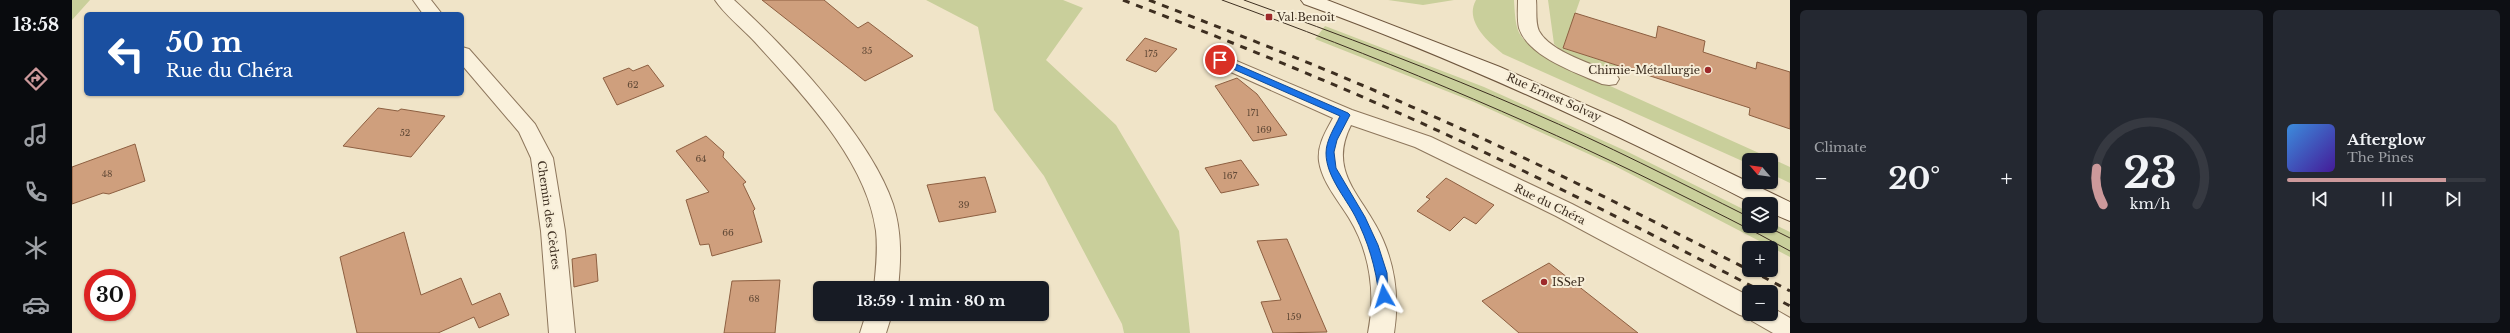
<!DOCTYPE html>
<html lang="en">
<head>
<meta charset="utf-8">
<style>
  body { margin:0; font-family:"Libre Baskerville",serif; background:#242831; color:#f1f3f6; height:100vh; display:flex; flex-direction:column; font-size:15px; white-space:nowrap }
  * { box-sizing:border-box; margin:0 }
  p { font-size:13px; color:#9ea1a6 }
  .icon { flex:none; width:22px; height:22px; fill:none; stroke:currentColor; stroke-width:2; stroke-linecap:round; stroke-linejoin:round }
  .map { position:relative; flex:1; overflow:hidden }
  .drawer { display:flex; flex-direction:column; gap:10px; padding:10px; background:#0d0f14; width:720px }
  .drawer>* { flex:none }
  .top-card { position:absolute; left:12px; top:12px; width:380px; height:84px; border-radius:6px; box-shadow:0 1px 3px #0004; background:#1a4fa0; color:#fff; overflow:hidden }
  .needle { width:26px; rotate:298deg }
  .tools { position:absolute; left:1670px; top:153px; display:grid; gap:8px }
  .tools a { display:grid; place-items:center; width:36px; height:36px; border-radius:6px; background:#171b24; box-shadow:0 1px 3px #0004; font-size:20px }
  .speed { position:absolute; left:12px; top:269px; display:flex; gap:8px; font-size:20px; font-weight:700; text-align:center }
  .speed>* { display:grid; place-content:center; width:52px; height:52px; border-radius:50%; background:#171b24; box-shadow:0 1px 3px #0004; line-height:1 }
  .speed .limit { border:6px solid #d22; background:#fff; color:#111 }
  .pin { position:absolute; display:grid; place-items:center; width:34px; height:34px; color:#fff; margin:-17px; border:2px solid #fff; border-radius:50%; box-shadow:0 1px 4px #0007 }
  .me { position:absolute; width:44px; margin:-22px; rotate:354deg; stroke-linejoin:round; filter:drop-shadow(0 0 3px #0008) }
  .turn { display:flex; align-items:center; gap:14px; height:84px; padding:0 16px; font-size:18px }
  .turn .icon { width:52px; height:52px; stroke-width:2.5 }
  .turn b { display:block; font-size:28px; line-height:34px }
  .big { font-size:30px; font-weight:700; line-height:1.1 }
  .drawer .widget { flex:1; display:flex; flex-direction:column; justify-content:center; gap:6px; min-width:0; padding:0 14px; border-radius:6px; background:#242831 }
  .drawer .dial { align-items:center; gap:0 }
  .dial svg { height:104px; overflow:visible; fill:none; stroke:#363941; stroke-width:7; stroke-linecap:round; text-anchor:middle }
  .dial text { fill:#f1f3f6; stroke:none }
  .song { display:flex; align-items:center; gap:12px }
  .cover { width:48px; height:48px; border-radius:6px; background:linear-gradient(135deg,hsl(210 70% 55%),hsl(260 70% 35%)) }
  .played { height:4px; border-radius:2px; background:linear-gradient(90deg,#cc999b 80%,#363941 80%) }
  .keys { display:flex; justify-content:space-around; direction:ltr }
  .heat { display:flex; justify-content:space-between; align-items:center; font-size:22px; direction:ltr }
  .drawer .tiles { flex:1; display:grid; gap:10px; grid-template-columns:repeat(3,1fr) }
  .trip { position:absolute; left:741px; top:281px; width:236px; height:40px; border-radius:6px; background:#171b24; box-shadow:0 1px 3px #0004; font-weight:700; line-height:40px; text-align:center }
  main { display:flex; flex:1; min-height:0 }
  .tabs { display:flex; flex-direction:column; width:72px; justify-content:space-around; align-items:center; background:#090b0e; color:#9ea1a6 }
  .tabs .icon { width:28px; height:28px }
  .tabs .selected { color:#cc999b }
  .tabs b { font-size:18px; color:#f1f3f6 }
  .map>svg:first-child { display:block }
  .green { fill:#c9cf9b }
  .building { fill:#cf9f7d; stroke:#8d5f41 }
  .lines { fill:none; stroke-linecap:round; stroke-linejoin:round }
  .street-casing { stroke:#8d765c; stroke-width:2 }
  .secondary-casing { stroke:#6f573f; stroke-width:2 }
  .street { fill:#faf1dc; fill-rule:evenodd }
  .secondary { fill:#faf1dc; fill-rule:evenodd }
  .tram { stroke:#3d2e20; stroke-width:1 }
  .rail { stroke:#3d2e20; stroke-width:3; stroke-dasharray:7 7; stroke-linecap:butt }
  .route { fill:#1a73e8; stroke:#114b97 }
  .poi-dot { fill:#9e2a2b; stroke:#f7eed8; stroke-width:1.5 }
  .labels { text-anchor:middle; stroke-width:4; stroke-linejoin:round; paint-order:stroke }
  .number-label { font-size:9px; fill:#624a37 }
  .poi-label { font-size:11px; fill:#3d2e20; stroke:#f7eed8; text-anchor:start }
  .street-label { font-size:11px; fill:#3d2e20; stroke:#f7eed8 }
</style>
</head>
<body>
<main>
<nav class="tabs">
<b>13:58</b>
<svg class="icon selected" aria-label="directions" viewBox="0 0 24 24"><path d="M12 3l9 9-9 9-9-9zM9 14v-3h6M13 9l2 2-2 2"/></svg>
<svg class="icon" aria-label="music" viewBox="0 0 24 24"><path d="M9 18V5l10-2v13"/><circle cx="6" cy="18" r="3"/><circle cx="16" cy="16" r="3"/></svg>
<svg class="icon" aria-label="phone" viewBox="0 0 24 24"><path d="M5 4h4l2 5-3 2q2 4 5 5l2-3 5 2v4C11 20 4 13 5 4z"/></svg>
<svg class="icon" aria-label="climate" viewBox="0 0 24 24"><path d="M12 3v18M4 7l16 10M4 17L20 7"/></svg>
<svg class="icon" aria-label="car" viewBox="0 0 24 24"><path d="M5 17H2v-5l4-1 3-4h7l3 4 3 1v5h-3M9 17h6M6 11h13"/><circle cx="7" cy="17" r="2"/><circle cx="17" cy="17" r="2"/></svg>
</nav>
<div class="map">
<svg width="1718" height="333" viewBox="0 0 1718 333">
  <rect width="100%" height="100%" fill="#f0e4c8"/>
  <path class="green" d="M0 0H18L0 20Z
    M854 0H991L1011 8 974 60 1044 125 1107 231 1118 333H1052L1050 324 972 176 922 110 906 27Z
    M1316 0H1382L1351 5Z
    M1404 0H1442C1444 38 1446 36 1476 58L1718 167V183L1699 174V160H1677V164L1431 54C1416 42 1392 21 1404 0Z
    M1476 0H1508L1491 48 1547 66 1541 74 1490 52 1482 44Z
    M1253 26 1412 87 1554 151 1677 212V226H1699V223L1718 232V257L1543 166 1402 102 1243 39Z"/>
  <path class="building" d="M690 0H752L786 28 796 22 841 56 793 81Z
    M1503 13 1584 38 1586 26 1633 41 1631 52 1684 69 1685 62 1718 72V129L1677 115 1678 108 1491 48Z
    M1073 38 1105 49 1084 72 1054 60Z
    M576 65 592 86 545 105 531 78 557 68 561 71Z
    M1165 78 1185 94 1215 135 1181 141 1143 86Z
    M306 108 326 111 329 109 373 116 339 157 271 146Z
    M634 136 652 152 651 157 674 182 671 184 683 209 681 211 690 242 640 256 637 244 628 245 614 200 637 192 604 151Z
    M63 144 73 181 37 194 31 193 0 204V167Z
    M1169 160 1187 185 1149 193 1133 168Z
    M913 177 924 212 867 222 855 185Z
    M1374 178 1422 205 1404 224 1392 217 1378 231 1345 211 1358 199 1354 197Z
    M332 232 349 295 389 278 400 305 428 293 437 315 407 328 402 317 366 333H285L268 257Z
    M1215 239 1255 332 1201 333 1189 302 1209 300 1185 241Z
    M524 254 526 281 502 287 500 259Z
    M1477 263 1566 333H1447L1410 301Z
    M708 280 703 333H652L660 281Z"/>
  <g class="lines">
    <g class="street-casing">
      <path id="street" d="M341 0H359L370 14H351Z
        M643 0H662C715 49 798 136 821 204 830 232 829 260 826 288H802C804 269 806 250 804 231 795 160 728 92 683 42 670 28 653 15 643 0Z
        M1446 0H1464C1465 10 1463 22 1467 31 1478 52 1523 65 1544 74L1547 79 1544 84 1537 85 1530 84C1505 73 1456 57 1447 28 1445 19 1446 9 1446 0Z
        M390 47 397 49 463 124 481 158 493 231 503 333H477L469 231 459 158 447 132 390 65Z
        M1148 54 1280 110 1359 137 1500 204 1677 296V314H1699V307L1718 318V333H1701L1680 321 1678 318 1668 315 1484 216 1343 147 1279 125C1254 174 1293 197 1311 240 1324 270 1327 301 1322 333H1296C1304 294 1298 252 1277 218 1266 200 1250 182 1247 161 1245 145 1254 131 1261 118L1141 64 1138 60 1141 56Z
        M794 314H820L814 333H788Z"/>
    </g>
    <g class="secondary-casing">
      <path id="secondary" d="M1229 0H1255L1428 67 1548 120 1718 202V221L1699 213V204H1682C1535 129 1387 60 1232 4Z"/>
    </g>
    <use href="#street" class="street"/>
    <use href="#secondary" class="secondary"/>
    <path class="tram" d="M1150 0C1301 55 1449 116 1593 187 1635 208 1677 228 1718 251
      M1172 0C1269 35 1365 71 1459 112 1533 144 1605 181 1677 217
      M1694 226 1718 238"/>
    <path class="rail" d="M1051 0C1147 37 1242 75 1336 117 1456 171 1574 231 1691 292
      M1077 0C1167 35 1258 70 1347 110 1459 159 1568 214 1677 270
      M1678 270 1718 291
      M1699 296 1718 306"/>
  </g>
  <path class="route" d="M1145 58H1150L1276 113 1278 115 1265 140 1262 152 1264 168 1293 217 1306 245 1315 273 1316 298H1309L1307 296C1304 268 1296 241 1283 216 1273 197 1254 176 1254 153 1254 140 1263 127 1268 116L1145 62Z"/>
  <g class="poi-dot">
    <rect x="1193" y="13" width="8" height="8" rx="2"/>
    <circle cx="1636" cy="70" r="4"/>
    <circle cx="1472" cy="282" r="4"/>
  </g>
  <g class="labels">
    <g class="number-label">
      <text x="795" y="54">35</text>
      <text x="1079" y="57">175</text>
      <text x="561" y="88">62</text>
      <text x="1181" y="116">171</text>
      <text x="1192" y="133">169</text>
      <text x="333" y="136">52</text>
      <text x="629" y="162">64</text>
      <text x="35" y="177">48</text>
      <text x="1158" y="179">167</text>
      <text x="892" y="208">39</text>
      <text x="656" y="236">66</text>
      <text x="682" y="302">68</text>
      <text x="1222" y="320">159</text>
    </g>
    <g class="poi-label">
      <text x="1205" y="21">Val Benoît</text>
      <text x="1628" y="74" text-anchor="end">Chimie-Métallurgie</text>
      <text x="1480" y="286">ISSeP</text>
    </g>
    <g class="street-label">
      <text transform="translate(1482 97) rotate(24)" y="4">Rue Ernest Solvay</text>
      <text transform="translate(1478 204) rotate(26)" y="4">Rue du Chéra</text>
      <text transform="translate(477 215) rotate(82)" y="4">Chemin des Cèdres</text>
    </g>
  </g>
</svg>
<div class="tools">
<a><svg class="needle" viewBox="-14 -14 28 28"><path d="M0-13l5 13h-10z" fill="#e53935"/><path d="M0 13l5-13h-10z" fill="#9ea1a6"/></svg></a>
<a><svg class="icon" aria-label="layers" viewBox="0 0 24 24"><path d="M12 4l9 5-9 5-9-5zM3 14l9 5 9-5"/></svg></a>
<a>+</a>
<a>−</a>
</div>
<div class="speed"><div class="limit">30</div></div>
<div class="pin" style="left:1148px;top:60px;background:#d93025"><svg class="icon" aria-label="arrive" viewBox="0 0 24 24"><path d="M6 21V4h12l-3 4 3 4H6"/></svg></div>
<svg class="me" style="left:1312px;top:296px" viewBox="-20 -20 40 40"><path d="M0-17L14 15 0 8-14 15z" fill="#1a73e8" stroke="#fff" stroke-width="4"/></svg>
<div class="trip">13:59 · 1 min · 80 m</div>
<div class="top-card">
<div class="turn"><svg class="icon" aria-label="left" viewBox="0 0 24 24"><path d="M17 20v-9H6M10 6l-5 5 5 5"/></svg><div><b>50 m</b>Rue du Chéra</div></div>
</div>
</div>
<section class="drawer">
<div class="tiles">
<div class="widget"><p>Climate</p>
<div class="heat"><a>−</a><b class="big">20°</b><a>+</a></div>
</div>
<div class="widget dial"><svg viewBox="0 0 100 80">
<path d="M14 69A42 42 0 1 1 86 69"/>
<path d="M14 69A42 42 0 0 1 9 41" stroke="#cc999b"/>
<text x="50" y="56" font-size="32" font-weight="700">23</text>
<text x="50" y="72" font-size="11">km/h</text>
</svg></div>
<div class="widget">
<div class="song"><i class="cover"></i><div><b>Afterglow</b><p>The Pines</p></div></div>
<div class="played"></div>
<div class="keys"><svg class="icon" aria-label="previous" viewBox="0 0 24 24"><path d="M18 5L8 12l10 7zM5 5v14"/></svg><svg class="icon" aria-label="pause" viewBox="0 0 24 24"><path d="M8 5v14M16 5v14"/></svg><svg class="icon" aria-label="next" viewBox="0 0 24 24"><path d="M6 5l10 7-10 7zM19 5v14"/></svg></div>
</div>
</div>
</section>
</main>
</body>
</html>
